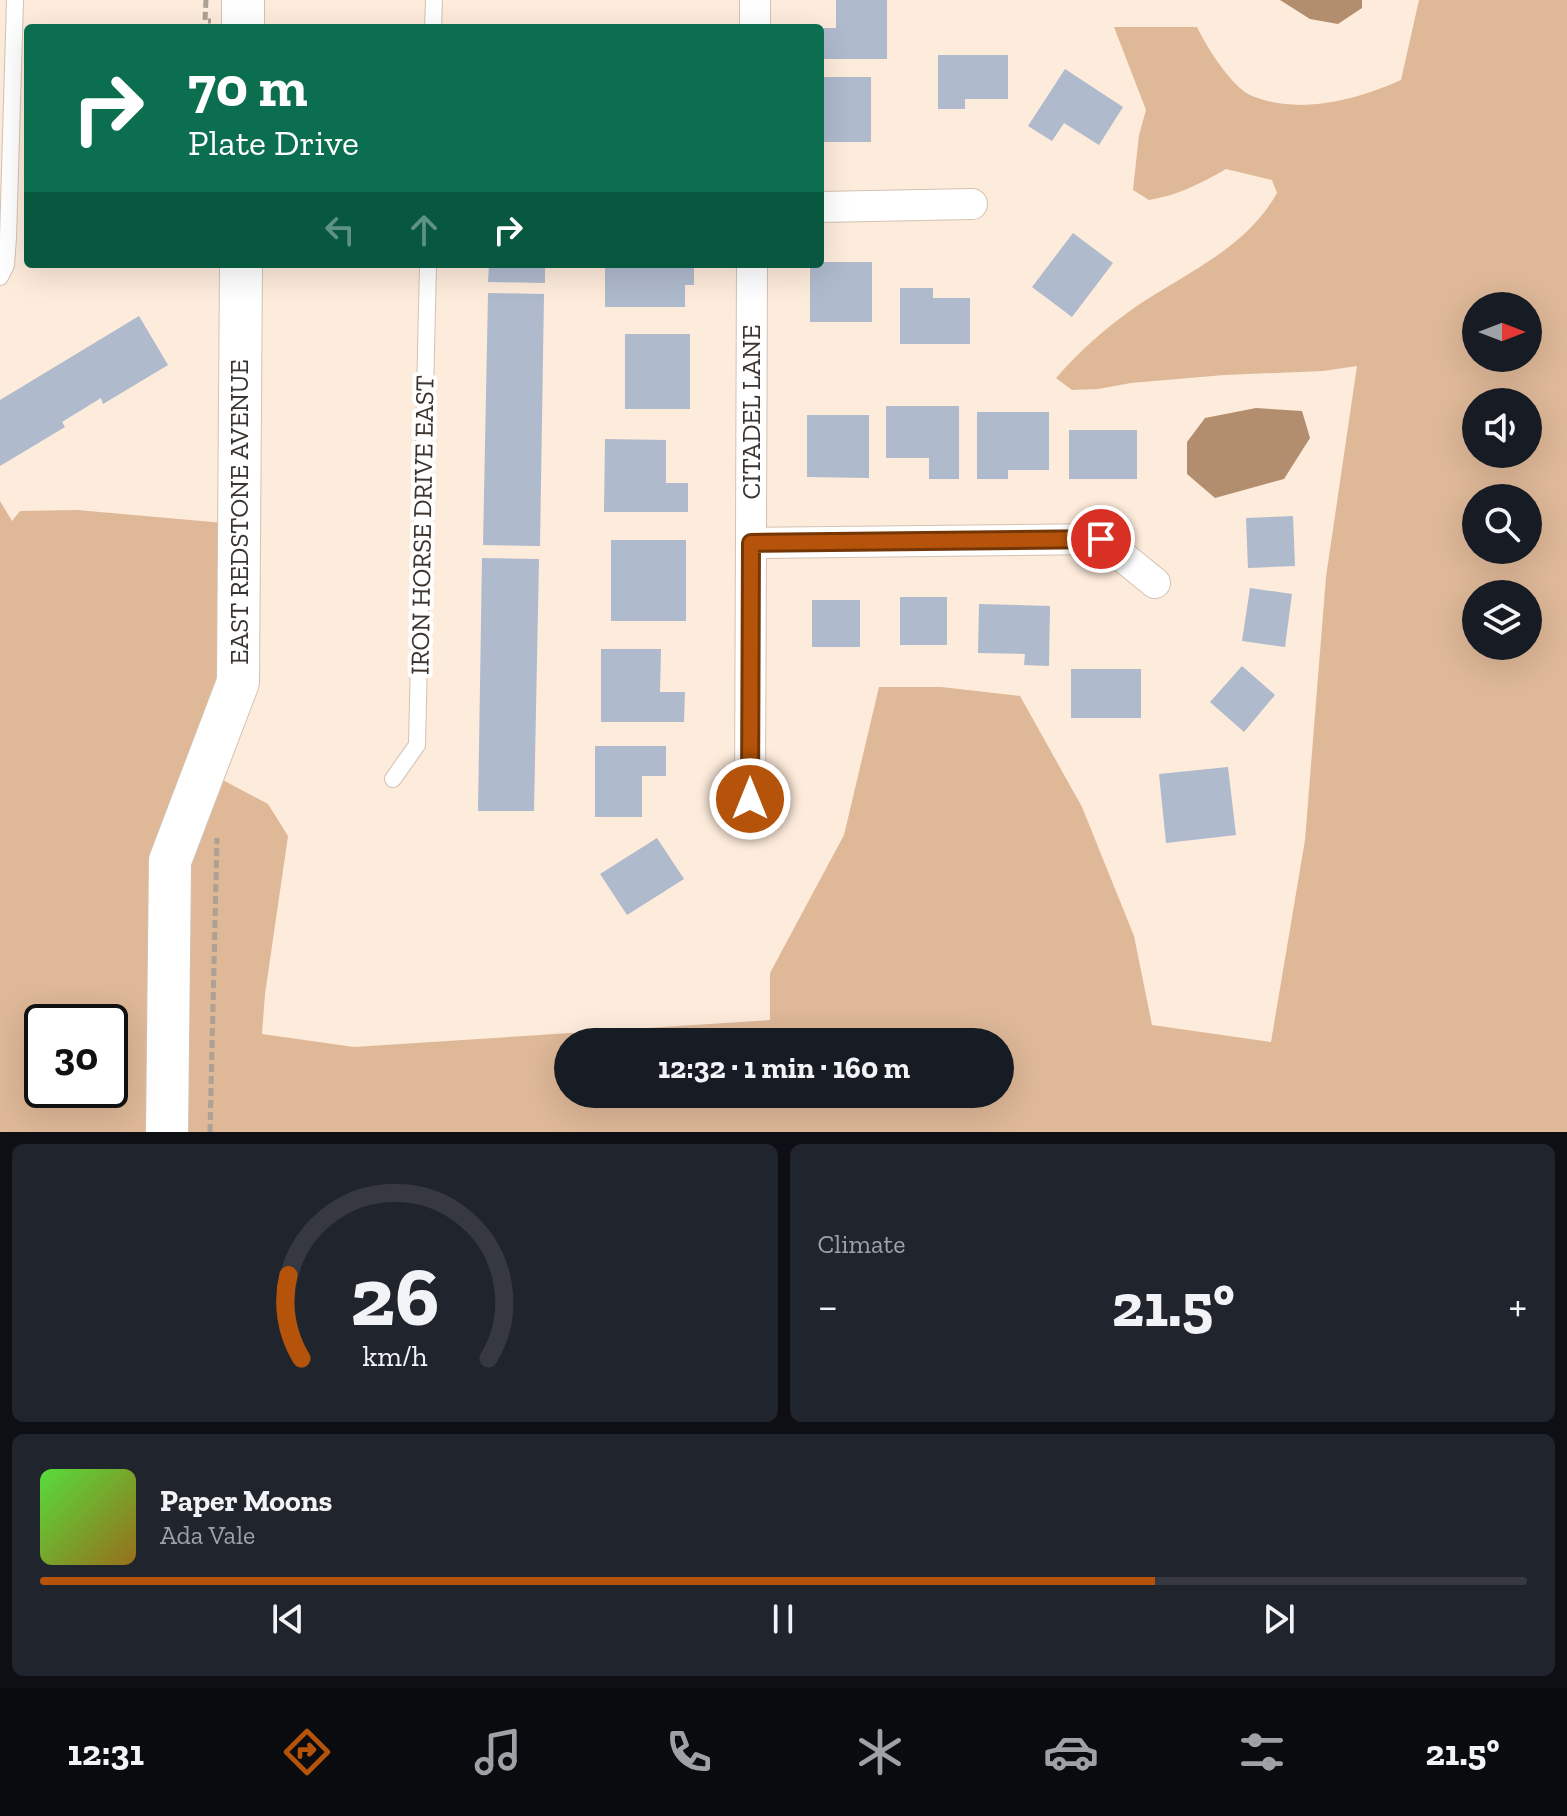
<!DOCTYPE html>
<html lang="en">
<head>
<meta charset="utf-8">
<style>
  body { margin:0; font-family:"Zilla Slab",serif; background:#20242c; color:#f1f3f6; height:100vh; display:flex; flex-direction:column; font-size:30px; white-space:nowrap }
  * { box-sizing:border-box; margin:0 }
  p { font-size:26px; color:#9ea1a6 }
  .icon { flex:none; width:44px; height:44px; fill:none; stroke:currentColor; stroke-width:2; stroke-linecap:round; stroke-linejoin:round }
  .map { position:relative; height:1132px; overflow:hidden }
  .sheet { display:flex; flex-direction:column; gap:12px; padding:12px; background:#0d0f14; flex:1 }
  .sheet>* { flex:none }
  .hud { position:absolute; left:24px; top:24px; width:800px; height:244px; border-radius:8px; box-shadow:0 8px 32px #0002; background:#0b6e4f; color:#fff; overflow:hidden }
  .needle { width:52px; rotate:90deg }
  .fabs { position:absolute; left:1462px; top:292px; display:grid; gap:16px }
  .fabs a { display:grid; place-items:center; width:80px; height:80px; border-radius:50%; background:#171b24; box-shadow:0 8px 32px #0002; font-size:40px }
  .speed { position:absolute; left:24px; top:1004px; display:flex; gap:16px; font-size:40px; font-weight:700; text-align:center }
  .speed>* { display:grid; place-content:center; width:104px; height:104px; border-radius:50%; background:#171b24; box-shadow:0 8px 32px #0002; line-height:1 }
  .speed .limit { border:4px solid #111; border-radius:12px; background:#fff; color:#111 }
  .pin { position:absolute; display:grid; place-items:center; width:68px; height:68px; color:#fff; margin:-34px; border:4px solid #fff; border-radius:50%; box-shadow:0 2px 8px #0007 }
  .me { position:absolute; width:88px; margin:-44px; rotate:0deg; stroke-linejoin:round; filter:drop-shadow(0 0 6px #0008) }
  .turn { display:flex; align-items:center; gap:28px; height:168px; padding:0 32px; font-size:36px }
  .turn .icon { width:104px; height:104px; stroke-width:2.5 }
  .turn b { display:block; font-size:56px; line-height:68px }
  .lanes { display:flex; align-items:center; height:76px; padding:0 32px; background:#0003; justify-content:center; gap:40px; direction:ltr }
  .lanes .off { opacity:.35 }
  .big { font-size:60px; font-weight:700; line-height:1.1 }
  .sheet .card { flex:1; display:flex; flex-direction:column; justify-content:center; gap:12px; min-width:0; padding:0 28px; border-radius:12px; background:#20242c }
  .sheet .dial { align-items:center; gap:0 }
  .dial svg { height:208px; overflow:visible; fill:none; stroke:#363941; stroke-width:7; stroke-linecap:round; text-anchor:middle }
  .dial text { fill:#f1f3f6; stroke:none }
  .song { display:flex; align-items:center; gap:24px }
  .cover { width:96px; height:96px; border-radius:12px; background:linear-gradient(135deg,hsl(110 70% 55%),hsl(40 70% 35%)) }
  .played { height:8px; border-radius:4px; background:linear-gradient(90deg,#b45309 75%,#363941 75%) }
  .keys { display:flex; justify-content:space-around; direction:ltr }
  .heat { display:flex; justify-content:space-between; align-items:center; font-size:44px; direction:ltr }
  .sheet .tiles { flex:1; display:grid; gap:12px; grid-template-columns:1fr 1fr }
  .card:last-child { grid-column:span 2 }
  .trip { position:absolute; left:554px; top:1028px; width:460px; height:80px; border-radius:40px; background:#171b24; box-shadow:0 8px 32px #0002; font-weight:700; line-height:80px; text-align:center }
  .dock { display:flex; height:128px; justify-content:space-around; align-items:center; background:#090b0e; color:#9ea1a6 }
  .dock .icon { width:56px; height:56px }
  .dock .on { color:#b45309 }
  .dock b { font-size:36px; color:#f1f3f6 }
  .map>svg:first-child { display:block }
  .forest { fill:#deb897; fill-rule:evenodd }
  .water { fill:#b28e6e }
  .building { fill:#afbacd }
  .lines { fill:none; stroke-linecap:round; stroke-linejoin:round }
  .lane-casing { stroke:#d4c2b2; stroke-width:18 }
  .street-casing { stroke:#d4c2b2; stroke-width:32 }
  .secondary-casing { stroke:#d4c2b2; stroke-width:44 }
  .path { stroke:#ada094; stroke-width:5; stroke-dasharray:8 4; stroke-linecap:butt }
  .lane { stroke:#fff; stroke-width:16 }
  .street { stroke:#fff; stroke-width:30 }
  .secondary { stroke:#fff; stroke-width:42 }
  .route-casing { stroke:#753606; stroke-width:20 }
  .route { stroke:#b45309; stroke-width:14 }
  .labels { text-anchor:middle; stroke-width:8; stroke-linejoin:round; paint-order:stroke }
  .street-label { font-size:26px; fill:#3c352f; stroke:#fff }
</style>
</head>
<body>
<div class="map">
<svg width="1567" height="1132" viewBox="0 0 1567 1132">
  <rect width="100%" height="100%" fill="#fdebdb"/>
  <path class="forest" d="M1419 0H1567V1132H182L186 863 219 778 268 804 288 836 265 994 262 1034 354 1047 770 1020V973L844 835 879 687H941L1020 696 1082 807 1134 936 1152 1025 1271 1042 1305 840 1326 577 1357 366 1323 371 1224 375 1131 383 1098 389 1072 390 1056 378C1081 350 1103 330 1134 308 1185 273 1246 249 1277 193L1272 180 1226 169C1200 184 1178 195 1149 200L1133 190 1139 135 1146 110 1114 27H1197C1206 46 1231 86 1250 95 1298 116 1356 100 1401 80ZM1476 306H1528V358H1476ZM1476 402H1528V454H1476ZM1476 498H1528V550H1476ZM1476 594H1528V646H1476ZM568 1042H1000V1094H568Z
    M0 501 12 521 20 511 77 510 224 523 219 673 198 749 152 1132H0ZM42 1022H110V1090H42Z"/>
  <path class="water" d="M1280 0H1362V8L1338 24 1310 19Z
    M1256 408 1302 411 1310 438 1284 479 1215 498 1187 474V442L1205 418Z"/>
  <path class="building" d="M836 0H887V59H820V28H836Z
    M938 55H1008V99H965V109H938Z
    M1065 69 1123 107 1099 145 1064 123 1052 141 1028 126Z
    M820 77H871V142H820Z
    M1073 233 1113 263 1072 317 1032 287Z
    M820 262H872V322H810V264H820Z
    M489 264H545V283L488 282Z
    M605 264H694V285H685V307H605Z
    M900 288H933V298H970V344H900Z
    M488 293 544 294 540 546 483 545Z
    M139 316 168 365 103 404 101 398 62 422 65 427 0 466V400Z
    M625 334H690V409H625Z
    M886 406H959V479H929V458H886Z
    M977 412H1049V470H1008V479H977Z
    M807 415H869V478L807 477Z
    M1069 430H1137V479H1069Z
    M605 439 666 440V483H688V512H604Z
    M1293 516 1295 566 1248 568 1246 518Z
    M611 540H686V621H611Z
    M482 558 539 559 534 811H478Z
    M1250 588 1292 594 1285 647 1242 641Z
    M900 597H947V645H900Z
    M812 600H860V647H812Z
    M979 604 1050 606 1049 666 1024 665 1025 654 978 653Z
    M601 649H661L660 692H685L684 722H601Z
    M1242 666 1275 695 1244 732 1210 702Z
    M1071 669H1141V718H1071Z
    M595 746H666V776H642V817H595Z
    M1228 767 1236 835 1166 843 1159 774Z
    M657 838 684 879 627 915 600 874Z"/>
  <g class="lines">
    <g class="lane-casing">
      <path id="lane" d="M433 28 434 0
        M0 277 6 265 8 238 15 0
        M393 779 417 745 428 264"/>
    </g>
    <g class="street-casing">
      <path id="street" d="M755 28V0
        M820 207 972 204
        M751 543 1101 539 1155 583
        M750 799 752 264"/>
    </g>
    <g class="secondary-casing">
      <path id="secondary" d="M243 28V0
        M167 1132 170 861 238 682 241 264"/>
    </g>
    <path class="path" d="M206 0 205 21H211
      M210 1132 217 838"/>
    <use href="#lane" class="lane"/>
    <use href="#street" class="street"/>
    <use href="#secondary" class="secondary"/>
  </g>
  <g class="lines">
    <g class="route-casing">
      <path id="route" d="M750 799 751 543 1101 539"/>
    </g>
    <use href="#route" class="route"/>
  </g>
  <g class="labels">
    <g class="street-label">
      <text transform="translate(751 412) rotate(-90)" y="9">CITADEL LANE</text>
      <text transform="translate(239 512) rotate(-90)" y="9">EAST REDSTONE AVENUE</text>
      <text transform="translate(422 525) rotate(-89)" y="9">IRON HORSE DRIVE EAST</text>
    </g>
  </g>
</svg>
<div class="fabs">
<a><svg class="needle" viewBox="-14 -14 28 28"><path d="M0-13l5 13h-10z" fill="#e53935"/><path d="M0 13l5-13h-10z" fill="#9ea1a6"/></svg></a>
<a><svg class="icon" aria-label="sound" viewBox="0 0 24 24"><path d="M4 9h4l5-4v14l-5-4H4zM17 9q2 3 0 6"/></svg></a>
<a><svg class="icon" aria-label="search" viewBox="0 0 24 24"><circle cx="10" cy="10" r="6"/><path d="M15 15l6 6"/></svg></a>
<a><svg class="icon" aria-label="layers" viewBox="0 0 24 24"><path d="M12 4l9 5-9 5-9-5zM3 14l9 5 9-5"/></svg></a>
</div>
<div class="speed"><div class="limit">30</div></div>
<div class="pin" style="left:1101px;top:539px;background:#d93025"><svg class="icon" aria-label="arrive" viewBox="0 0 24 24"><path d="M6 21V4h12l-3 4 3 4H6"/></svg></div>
<svg class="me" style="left:750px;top:799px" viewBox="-20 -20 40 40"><circle r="17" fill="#b45309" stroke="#fff" stroke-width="3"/><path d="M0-11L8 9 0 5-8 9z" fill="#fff"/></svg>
<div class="trip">12:32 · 1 min · 160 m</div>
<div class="hud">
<div class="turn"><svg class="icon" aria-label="right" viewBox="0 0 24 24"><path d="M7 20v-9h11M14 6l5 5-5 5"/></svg><div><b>70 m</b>Plate Drive</div></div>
<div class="lanes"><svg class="icon off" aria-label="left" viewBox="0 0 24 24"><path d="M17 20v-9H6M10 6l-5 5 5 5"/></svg><svg class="icon off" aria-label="ahead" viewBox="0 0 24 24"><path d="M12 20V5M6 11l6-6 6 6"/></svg><svg class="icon" aria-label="right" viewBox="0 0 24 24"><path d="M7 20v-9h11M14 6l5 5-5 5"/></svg></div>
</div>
</div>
<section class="sheet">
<div class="tiles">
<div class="card dial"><svg viewBox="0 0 100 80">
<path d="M14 69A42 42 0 1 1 86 69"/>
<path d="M14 69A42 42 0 0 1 9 37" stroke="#b45309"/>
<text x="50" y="56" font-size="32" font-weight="700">26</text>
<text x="50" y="72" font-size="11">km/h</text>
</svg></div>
<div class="card"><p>Climate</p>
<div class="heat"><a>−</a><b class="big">21.5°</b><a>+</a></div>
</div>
<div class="card">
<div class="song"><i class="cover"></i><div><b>Paper Moons</b><p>Ada Vale</p></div></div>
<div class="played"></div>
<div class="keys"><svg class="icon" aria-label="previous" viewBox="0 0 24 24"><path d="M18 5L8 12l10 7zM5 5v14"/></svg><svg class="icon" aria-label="pause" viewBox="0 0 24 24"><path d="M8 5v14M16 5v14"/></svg><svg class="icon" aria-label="next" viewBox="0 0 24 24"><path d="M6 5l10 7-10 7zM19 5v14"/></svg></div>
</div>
</div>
</section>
<nav class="dock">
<b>12:31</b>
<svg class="icon on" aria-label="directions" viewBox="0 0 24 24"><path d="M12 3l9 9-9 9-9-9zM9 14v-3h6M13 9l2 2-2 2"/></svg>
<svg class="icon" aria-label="music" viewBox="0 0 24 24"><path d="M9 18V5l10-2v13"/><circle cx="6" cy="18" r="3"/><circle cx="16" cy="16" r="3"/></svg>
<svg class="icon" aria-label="phone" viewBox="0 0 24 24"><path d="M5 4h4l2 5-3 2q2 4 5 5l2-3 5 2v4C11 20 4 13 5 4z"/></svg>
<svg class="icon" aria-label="climate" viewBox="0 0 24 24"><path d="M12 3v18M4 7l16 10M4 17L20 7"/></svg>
<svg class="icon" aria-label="car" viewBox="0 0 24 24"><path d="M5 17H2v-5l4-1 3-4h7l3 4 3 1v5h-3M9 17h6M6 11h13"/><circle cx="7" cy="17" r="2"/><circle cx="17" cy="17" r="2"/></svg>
<svg class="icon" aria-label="filters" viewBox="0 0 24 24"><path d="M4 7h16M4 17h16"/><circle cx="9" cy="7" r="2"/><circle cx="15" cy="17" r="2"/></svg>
<b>21.5°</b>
</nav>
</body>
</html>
